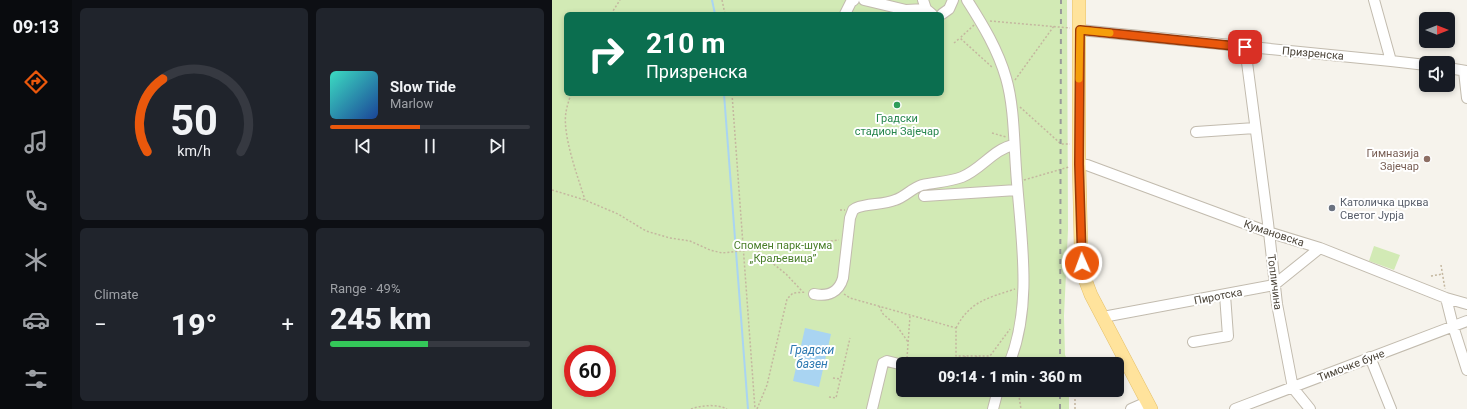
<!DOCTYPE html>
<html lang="en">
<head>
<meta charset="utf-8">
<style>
  body { margin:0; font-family:Roboto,sans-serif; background:#20242c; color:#f1f3f6; height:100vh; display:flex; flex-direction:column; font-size:15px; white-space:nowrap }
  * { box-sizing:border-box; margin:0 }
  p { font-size:13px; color:#9ea1a6 }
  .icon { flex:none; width:22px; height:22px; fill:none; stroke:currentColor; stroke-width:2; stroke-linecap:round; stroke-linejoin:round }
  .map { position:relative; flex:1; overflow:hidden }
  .sheet { display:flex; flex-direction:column; gap:8px; padding:8px; background:#0d0f14; width:480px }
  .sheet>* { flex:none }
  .top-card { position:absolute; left:12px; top:12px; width:380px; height:84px; border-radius:6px; box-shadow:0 2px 6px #0003; background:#0b6e4f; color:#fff; overflow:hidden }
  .needle { width:26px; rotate:90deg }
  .fabs { position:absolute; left:867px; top:12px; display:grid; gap:8px }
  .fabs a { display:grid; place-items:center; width:36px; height:36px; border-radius:6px; background:#171b24; box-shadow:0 2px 6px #0003; font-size:20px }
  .speed { position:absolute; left:12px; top:345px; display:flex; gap:8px; font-size:20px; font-weight:700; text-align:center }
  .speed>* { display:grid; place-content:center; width:52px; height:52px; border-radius:50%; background:#171b24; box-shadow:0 2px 6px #0003; line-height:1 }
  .speed .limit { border:6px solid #d22; background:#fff; color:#111 }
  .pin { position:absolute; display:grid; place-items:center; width:34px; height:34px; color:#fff; margin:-17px; border-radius:8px; box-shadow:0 2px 6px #0006 }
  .me { position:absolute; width:44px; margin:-22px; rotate:358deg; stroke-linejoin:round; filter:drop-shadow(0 0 3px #0008) }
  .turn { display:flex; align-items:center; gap:14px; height:84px; padding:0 16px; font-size:18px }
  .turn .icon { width:52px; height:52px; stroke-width:2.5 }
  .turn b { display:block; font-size:28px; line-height:34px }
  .big { font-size:30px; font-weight:800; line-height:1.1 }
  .sheet .widget { flex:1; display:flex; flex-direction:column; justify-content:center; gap:6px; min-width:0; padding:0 14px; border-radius:6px; background:#20242c }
  .sheet .dial { align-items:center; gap:0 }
  .dial svg { height:104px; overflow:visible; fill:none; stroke:#363941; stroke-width:7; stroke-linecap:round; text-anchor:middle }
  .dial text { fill:#f1f3f6; stroke:none }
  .song { display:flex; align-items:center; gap:12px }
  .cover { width:48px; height:48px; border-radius:6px; background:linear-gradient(135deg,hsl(170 70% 55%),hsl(220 70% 35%)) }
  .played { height:4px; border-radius:2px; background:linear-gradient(90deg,#ea580c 45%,#363941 45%) }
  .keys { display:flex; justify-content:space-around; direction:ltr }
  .heat { display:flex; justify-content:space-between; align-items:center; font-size:22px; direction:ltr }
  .charge { height:6px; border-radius:3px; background:linear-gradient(90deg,#34c759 49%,#363941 0) }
  .sheet .tiles { flex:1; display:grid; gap:8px; grid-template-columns:repeat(2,1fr) }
  .trip { position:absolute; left:344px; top:357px; width:228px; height:40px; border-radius:6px; background:#171b24; box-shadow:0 2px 6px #0003; font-weight:800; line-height:40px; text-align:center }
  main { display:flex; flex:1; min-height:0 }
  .menu { display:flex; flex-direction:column; width:72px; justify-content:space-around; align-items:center; background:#090b0e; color:#9ea1a6 }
  .menu .icon { width:28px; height:28px }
  .menu .current { color:#ea580c }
  .menu b { font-size:18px; color:#f1f3f6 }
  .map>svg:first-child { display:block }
  .green { fill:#d2eab5; fill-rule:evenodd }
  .water { fill:#a9d4f2 }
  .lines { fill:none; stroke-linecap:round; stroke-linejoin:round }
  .stream { stroke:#a9d4f2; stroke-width:2 }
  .minor-casing { stroke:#c2bbae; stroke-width:12 }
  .major-casing { stroke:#e6c16a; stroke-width:14 }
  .path { stroke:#c4b79f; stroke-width:1.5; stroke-dasharray:2 2; stroke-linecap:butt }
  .minor { stroke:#fff; stroke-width:10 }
  .major { stroke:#ffe39c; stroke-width:13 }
  .rail { stroke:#9a9a9a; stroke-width:2; stroke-dasharray:5 5; stroke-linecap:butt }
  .route-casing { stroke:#983908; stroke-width:10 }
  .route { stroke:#ea580c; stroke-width:7 }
  .slow { stroke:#f59e0b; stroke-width:7 }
  .leisure-dot { fill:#2e9e5b; stroke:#fff; stroke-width:1.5 }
  .education-dot { fill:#8d6e63; stroke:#fff; stroke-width:1.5 }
  .worship-dot { fill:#6b7280; stroke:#fff; stroke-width:1.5 }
  .labels { text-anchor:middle; stroke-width:4; stroke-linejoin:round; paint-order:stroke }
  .street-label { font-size:11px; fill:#4b4439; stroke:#fff }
  .leisure-label { font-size:11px; fill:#27864d; stroke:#fff }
  .education-label { font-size:11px; fill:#785e54; stroke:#fff; text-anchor:end }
  .worship-label { font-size:11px; fill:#5b616d; stroke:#fff; text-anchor:start }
  .park-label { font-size:11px; fill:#4a7f2a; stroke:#fff }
  .water-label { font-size:12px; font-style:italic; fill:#2e7ab2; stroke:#fff }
</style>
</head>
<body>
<main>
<nav class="menu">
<b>09:13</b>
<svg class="icon current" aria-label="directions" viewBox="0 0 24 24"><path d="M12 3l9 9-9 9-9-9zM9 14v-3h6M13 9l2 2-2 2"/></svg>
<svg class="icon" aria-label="music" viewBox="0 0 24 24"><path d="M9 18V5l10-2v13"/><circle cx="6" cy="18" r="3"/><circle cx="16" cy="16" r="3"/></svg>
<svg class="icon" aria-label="phone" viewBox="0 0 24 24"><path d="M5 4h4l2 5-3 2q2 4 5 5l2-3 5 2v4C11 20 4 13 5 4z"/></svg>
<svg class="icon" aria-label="climate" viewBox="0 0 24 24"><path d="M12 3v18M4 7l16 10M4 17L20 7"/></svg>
<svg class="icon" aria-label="car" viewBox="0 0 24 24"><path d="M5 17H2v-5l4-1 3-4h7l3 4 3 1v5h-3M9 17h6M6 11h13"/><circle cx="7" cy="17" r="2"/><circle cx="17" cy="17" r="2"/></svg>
<svg class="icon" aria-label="filters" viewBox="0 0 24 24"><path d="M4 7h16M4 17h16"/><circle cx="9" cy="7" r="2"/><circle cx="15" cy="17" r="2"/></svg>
</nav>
<section class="sheet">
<div class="tiles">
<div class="widget dial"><svg viewBox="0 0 100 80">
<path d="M14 69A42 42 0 1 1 86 69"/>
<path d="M14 69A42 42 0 0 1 26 13" stroke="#ea580c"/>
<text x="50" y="56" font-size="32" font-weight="700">50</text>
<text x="50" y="72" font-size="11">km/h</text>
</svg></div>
<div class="widget">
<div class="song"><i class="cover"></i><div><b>Slow Tide</b><p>Marlow</p></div></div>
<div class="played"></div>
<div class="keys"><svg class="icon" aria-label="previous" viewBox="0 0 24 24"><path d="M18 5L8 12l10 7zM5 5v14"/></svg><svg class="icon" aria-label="pause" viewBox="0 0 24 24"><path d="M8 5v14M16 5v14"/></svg><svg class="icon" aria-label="next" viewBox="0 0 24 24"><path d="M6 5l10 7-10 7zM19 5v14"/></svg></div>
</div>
<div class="widget"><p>Climate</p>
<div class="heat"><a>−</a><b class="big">19°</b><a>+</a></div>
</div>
<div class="widget"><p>Range · 49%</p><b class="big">245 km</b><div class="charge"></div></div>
</div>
</section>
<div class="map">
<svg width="915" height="409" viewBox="0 0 915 409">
  <rect width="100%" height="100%" fill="#f6f3ec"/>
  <path class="green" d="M0 0H515L516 230 512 316 513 355 517 364H351V390H517V409H0ZM14 14H390V94H14ZM21 354H55V388H21Z
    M822 246 848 255 842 270 817 261Z"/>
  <path class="water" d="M253 328 279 334 267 387 241 381Z"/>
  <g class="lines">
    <path class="stream" d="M160 0 163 14
      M172 94 196 409"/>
    <g class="minor-casing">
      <path id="minor" d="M312 0 354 10 374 9
        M371 0 374 9 380 14
        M415 0C431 25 446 50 454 78 462 105 462 141 464 169 468 233 482 303 457 364
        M822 0 839 61
        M293 14 299 2 302 0
        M390 14 397 9 401 0
        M528 30 839 61 874 65
        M693 47 716 223 725 304 741 388 758 409
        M896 68 915 71
        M912 71 915 98
        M644 132 703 128
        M527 164 535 165 716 232 768 248 894 298 915 304
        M372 196 465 190
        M262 294C276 297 287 292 291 278L298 218 301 210 304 208C316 203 331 205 343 200 353 197 360 188 370 185 383 182 397 182 410 177 430 169 441 149 462 145
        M894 298 901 326 915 370
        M551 317 722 285 768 248
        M641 342 676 336 673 295
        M818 357 839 409
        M320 409 331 363 335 361 351 365
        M441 409 446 390
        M579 409 595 402
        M683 409 915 321"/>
    </g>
    <g class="major-casing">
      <path id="major" d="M527 0V164L529 249 531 274 539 295 599 409"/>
    </g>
    <path class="path" d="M170 0 173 14
      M59 14 68 0
      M438 21 518 28
      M422 25 408 38 441 68
      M402 43 408 38
      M463 80 502 26
      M19 94C17 100 15 106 14 112 10 135 26 177 33 200
      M180 94 203 409
      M468 107 509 144H518
      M440 133 454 137
      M472 180 517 167
      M0 190 33 200 66 214 94 231 118 238 138 241 158 250 170 253 287 240
      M288 210H293
      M203 249 234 274 250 291
      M889 265 893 289
      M879 276 891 274
      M292 294 298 298 404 328V356H438L458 329
      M327 306 331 314 345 326 356 342
      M404 328C418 301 436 298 463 289
      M413 356 414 364
      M424 356 430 364
      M355 358 358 316
      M523 364V359
      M281 378 288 379
      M466 390 469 409
      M277 397 284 398 298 338
      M139 409C150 405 165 404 175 409
      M205 409 215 385 235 299 241 293 254 292
      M523 409V390"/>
    <use href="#minor" class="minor"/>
    <use href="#major" class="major"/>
    <path class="rail" d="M508 364 509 0
      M508 409V390"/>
  </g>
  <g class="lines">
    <g class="route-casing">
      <path id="route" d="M530 263 527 164 528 30 693 47"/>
    </g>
    <use href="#route" class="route"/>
    <path class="slow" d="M527 79 528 30 558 33"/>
  </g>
  <circle class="leisure-dot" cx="345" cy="105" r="4"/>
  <circle class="education-dot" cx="875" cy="159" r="4"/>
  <circle class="worship-dot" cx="780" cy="208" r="4"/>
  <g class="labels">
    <g class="street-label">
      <text transform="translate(761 53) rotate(5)" y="4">Призренска</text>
      <text transform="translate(722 233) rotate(18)" y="4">Кумановска</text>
      <text transform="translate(723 282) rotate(83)" y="4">Топличина</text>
      <text transform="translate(666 296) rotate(-11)" y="4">Пиротска</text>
      <text transform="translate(799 365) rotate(-21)" y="4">Тимочке буне</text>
    </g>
    <g class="leisure-label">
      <text x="345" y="122">Градски<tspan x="345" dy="13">стадион Зајечар</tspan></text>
    </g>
    <g class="education-label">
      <text x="867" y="157">Гимназија<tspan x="867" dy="13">Зајечар</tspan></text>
    </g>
    <g class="worship-label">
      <text x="788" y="206">Католичка црква<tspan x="788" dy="13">Светог Јурја</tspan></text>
    </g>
    <g class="park-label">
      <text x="231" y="249">Спомен парк-шума<tspan x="231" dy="13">„Краљевица”</tspan></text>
    </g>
    <g class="water-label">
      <text x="260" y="354">Градски<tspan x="260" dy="14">базен</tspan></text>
    </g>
  </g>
</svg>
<div class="fabs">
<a><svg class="needle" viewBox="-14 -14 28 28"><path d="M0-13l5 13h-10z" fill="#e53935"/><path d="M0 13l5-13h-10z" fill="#9ea1a6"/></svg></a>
<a><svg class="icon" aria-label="sound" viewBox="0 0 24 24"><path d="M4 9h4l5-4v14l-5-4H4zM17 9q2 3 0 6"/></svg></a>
</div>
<div class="speed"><div class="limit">60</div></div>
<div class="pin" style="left:693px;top:47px;background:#d93025"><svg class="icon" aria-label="arrive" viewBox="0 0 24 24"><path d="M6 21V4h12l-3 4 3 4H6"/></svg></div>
<svg class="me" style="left:530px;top:263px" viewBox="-20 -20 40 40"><circle r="17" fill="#ea580c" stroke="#fff" stroke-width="3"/><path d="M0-11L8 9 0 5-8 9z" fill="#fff"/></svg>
<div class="trip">09:14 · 1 min · 360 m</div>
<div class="top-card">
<div class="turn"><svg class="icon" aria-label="right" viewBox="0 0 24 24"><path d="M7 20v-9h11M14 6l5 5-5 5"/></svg><div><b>210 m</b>Призренска</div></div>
</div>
</div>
</main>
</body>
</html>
